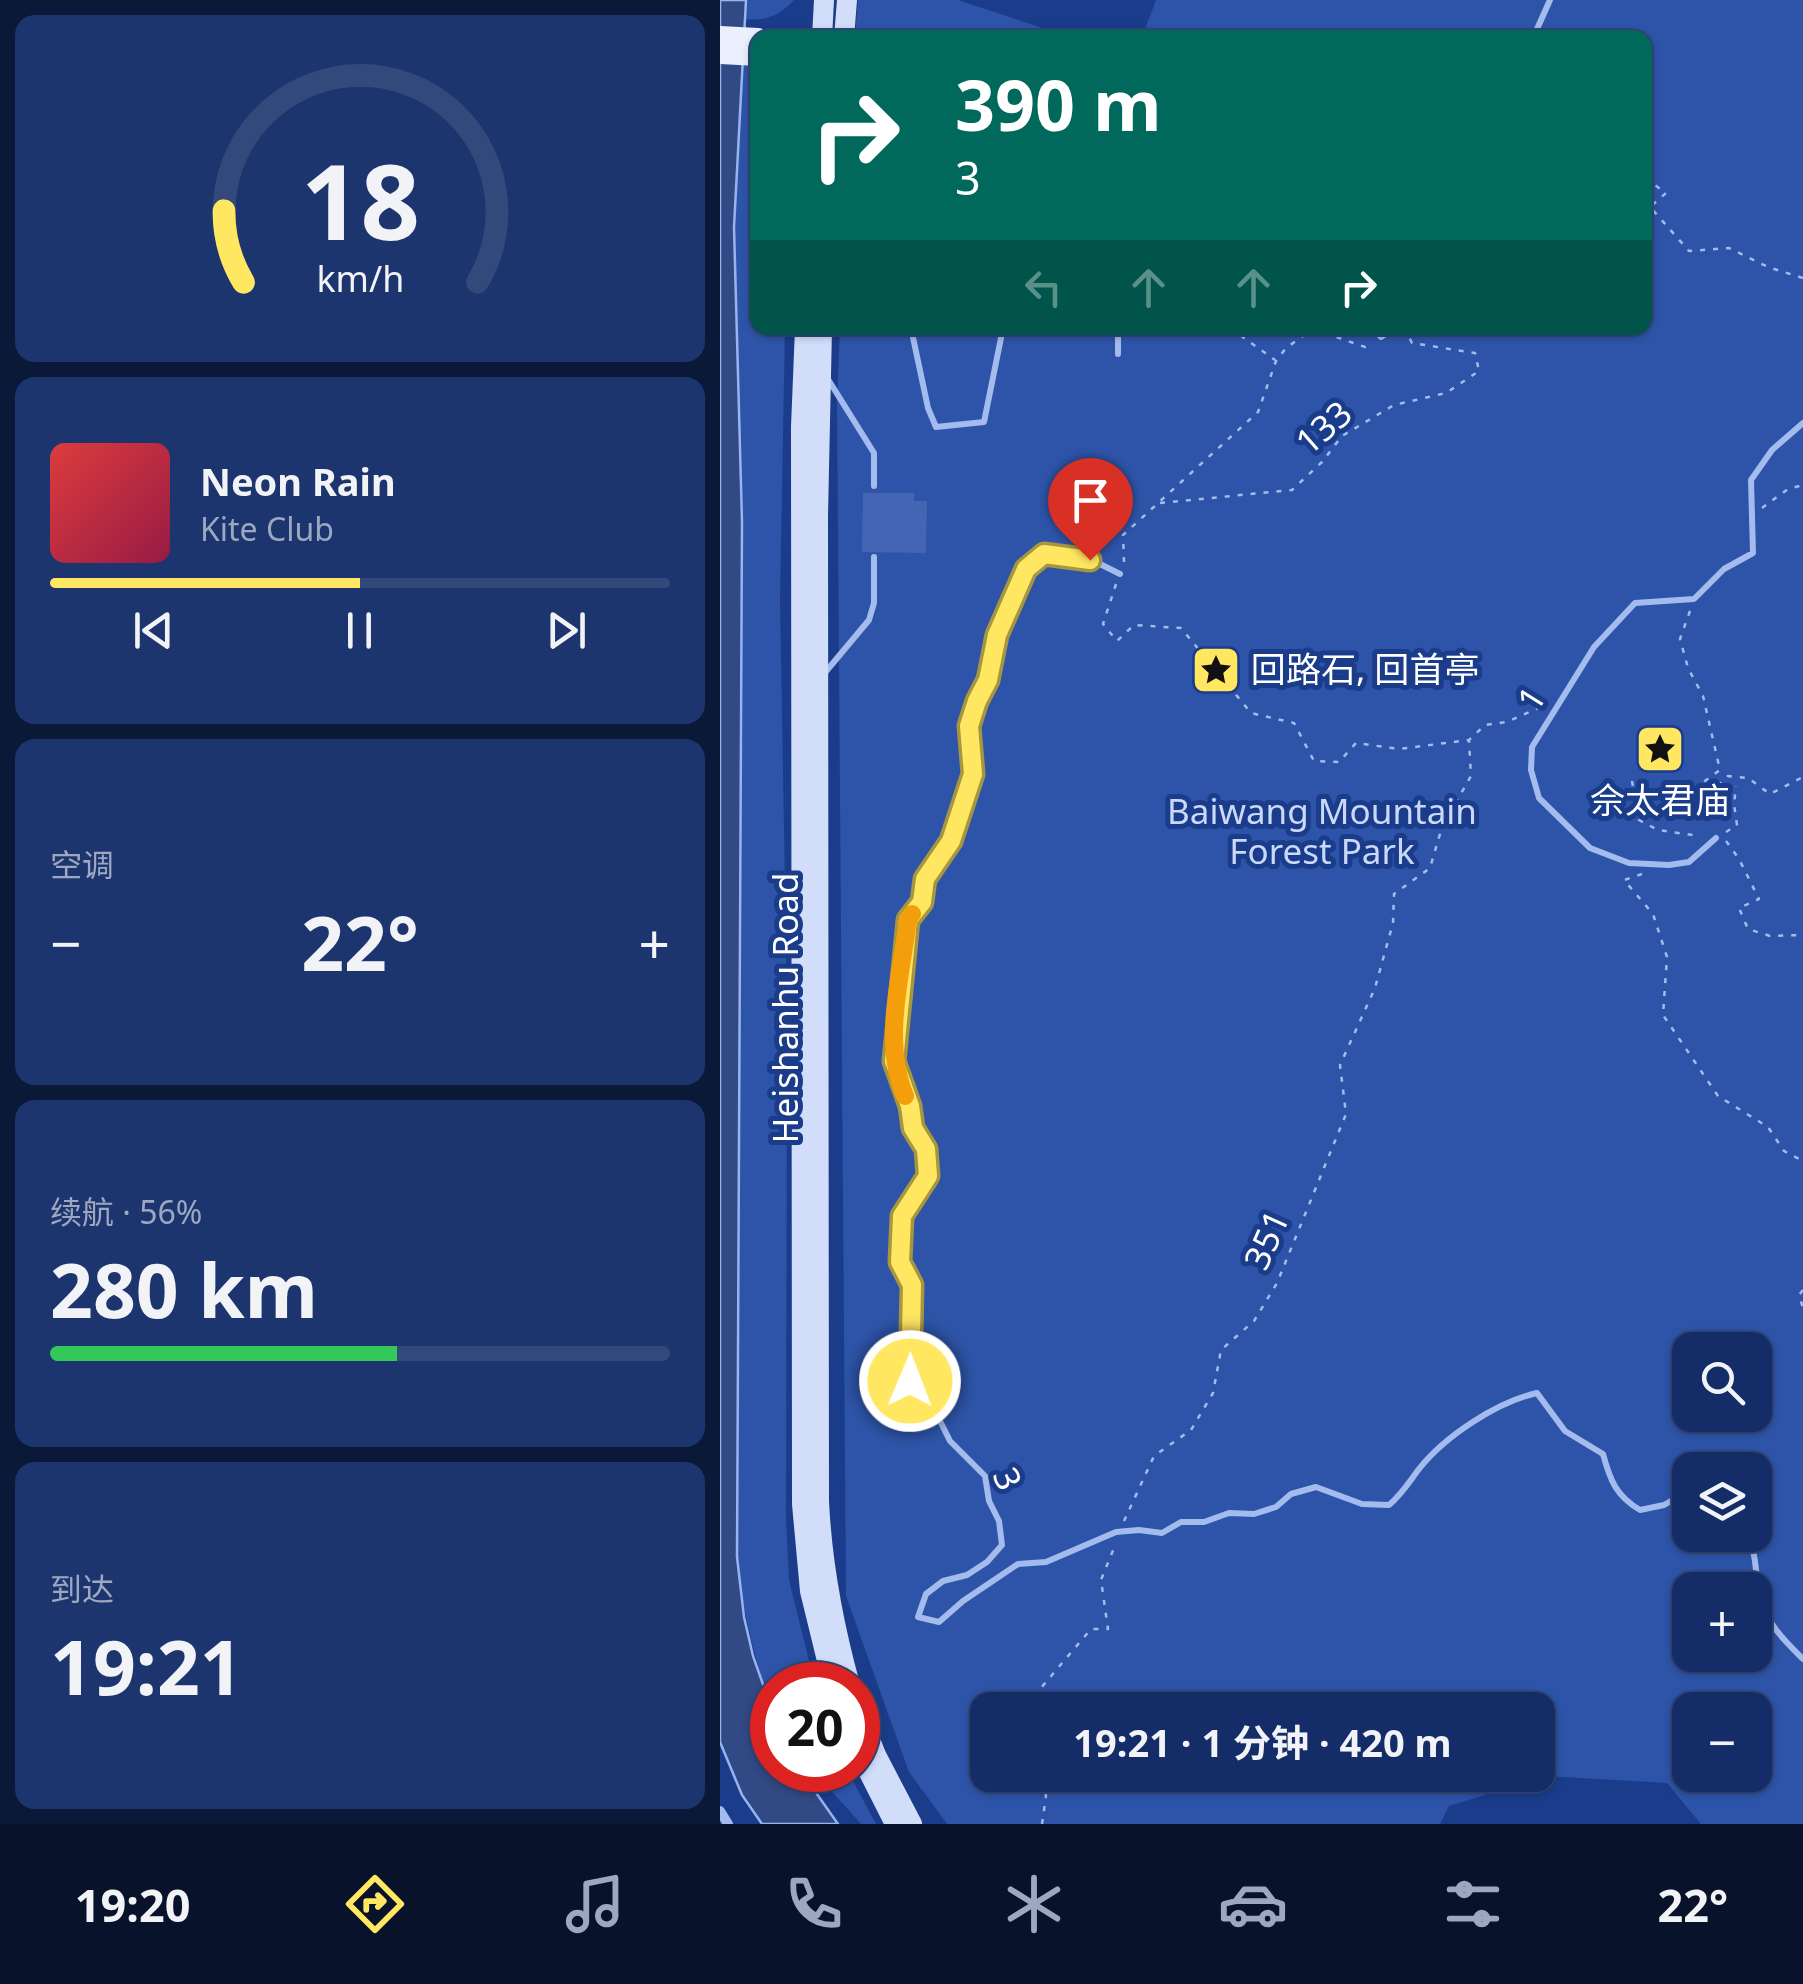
<!DOCTYPE html>
<html lang="zh">
<head>
<meta charset="utf-8">
<style>
  body { margin:0; font-family:"Noto Sans","Noto Sans SC",sans-serif; background:#1d356e; color:#f1f3f6; height:100vh; display:flex; flex-direction:column; font-size:38px; white-space:nowrap }
  * { box-sizing:border-box; margin:0 }
  p { font-size:32px; color:#9da8c0 }
  .icon { flex:none; width:55px; height:55px; fill:none; stroke:currentColor; stroke-width:2; stroke-linecap:round; stroke-linejoin:round }
  .map { position:relative; flex:1; overflow:hidden }
  .panel { display:flex; flex-direction:column; gap:15px; padding:15px; background:#0b1939; width:720px }
  .panel>* { flex:none }
  .banner { position:absolute; left:30px; top:30px; width:902px; height:305px; border-radius:20px; box-shadow:0 2px 8px #0004,0 0 0 2px #33497c; background:#00695c; color:#fff; overflow:hidden }
  .controls { position:absolute; left:952px; top:1332px; display:grid; gap:20px }
  .controls a { display:grid; place-items:center; width:100px; height:100px; border-radius:20px; background:#142d68; box-shadow:0 2px 8px #0004,0 0 0 2px #33497c; font-size:50px }
  .speed { position:absolute; left:30px; top:1662px; display:flex; gap:20px; font-size:50px; font-weight:700; text-align:center }
  .speed>* { display:grid; place-content:center; width:130px; height:130px; border-radius:50%; background:#142d68; box-shadow:0 2px 8px #0004,0 0 0 2px #33497c; line-height:1 }
  .speed .limit { border:15px solid #d22; background:#fff; color:#111 }
  .pin { position:absolute; display:grid; place-items:center; width:85px; height:85px; color:#fff; margin:-102px -42px; border-radius:50% 50% 50% 0; rotate:-45deg; box-shadow:0 0 10px #0007 }
  .pin .icon { rotate:45deg }
  .me { position:absolute; width:110px; margin:-55px; rotate:1deg; stroke-linejoin:round; filter:drop-shadow(0 0 8px #0008) }
  .turn { display:flex; align-items:center; gap:35px; height:210px; padding:0 40px; font-size:45px }
  .turn .icon { width:130px; height:130px; stroke-width:2.5 }
  .turn b { display:block; font-size:70px; line-height:85px }
  .lanes { display:flex; align-items:center; height:95px; padding:0 40px; background:#0003; justify-content:center; gap:50px; direction:ltr }
  .lanes .off { opacity:.35 }
  .big { font-size:75px; font-weight:700; line-height:1.1 }
  .panel .card { flex:1; display:flex; flex-direction:column; justify-content:center; gap:15px; min-width:0; padding:0 35px; border-radius:20px; background:#1d356e }
  .panel .dial { align-items:center; gap:0 }
  .dial svg { height:260px; overflow:visible; fill:none; stroke:#33497c; stroke-width:7; stroke-linecap:round; text-anchor:middle }
  .dial text { fill:#f1f3f6; stroke:none }
  .song { display:flex; align-items:center; gap:30px }
  .cover { width:120px; height:120px; border-radius:15px; background:linear-gradient(135deg,hsl(0 70% 55%),hsl(340 70% 35%)) }
  .played { height:10px; border-radius:5px; background:linear-gradient(90deg,#ffe761 50%,#33497c 50%) }
  .keys { display:flex; justify-content:space-around; direction:ltr }
  .heat { display:flex; justify-content:space-between; align-items:center; font-size:55px; direction:ltr }
  .charge { height:15px; border-radius:8px; background:linear-gradient(90deg,#34c759 56%,#33497c 0) }
  .trip { position:absolute; left:250px; top:1692px; width:585px; height:100px; border-radius:20px; background:#142d68; box-shadow:0 2px 8px #0004,0 0 0 2px #33497c; font-weight:700; line-height:100px; text-align:center }
  .tabs { display:flex; height:160px; justify-content:space-around; align-items:center; background:#08122a; color:#9da8c0 }
  .tabs .icon { width:70px; height:70px }
  .tabs .on { color:#ffe761 }
  .tabs b { font-size:45px; color:#f1f3f6 }
  main { display:flex; flex:1; min-height:0 }
  .map>svg:first-child { display:block }
  .green { fill:#2d54a8; fill-rule:evenodd }
  .water { fill:#314984; stroke:#97b4ef; stroke-width:2.5 }
  .building { fill:#4365b3 }
  .lines { fill:none; stroke-linecap:round; stroke-linejoin:round }
  .path { stroke:#a4bbed; stroke-width:2.5; stroke-dasharray:5 8; stroke-linecap:butt }
  .service { stroke:#a4bbed; stroke-width:6 }
  .minor { stroke:#a4bbed; stroke-width:10 }
  .secondary { stroke:#d1ddf9; stroke-width:20 }
  .primary { stroke:#ebf0ff; stroke-width:22 }
  .route-casing { stroke:#a6963f; stroke-width:25 }
  .route { stroke:#ffe761; stroke-width:18 }
  .slow { stroke:#f59e0b; stroke-width:18 }
  .labels { text-anchor:middle; stroke-width:10; stroke-linejoin:round; paint-order:stroke }
  .street-label { font-size:35px; fill:#fff; stroke:#1a3c8a }
  .poi-label { font-size:35px; fill:#fff; stroke:#1a3c8a; text-anchor:start }
  .park-label { font-size:35px; fill:#cad9f9; stroke:#1a3c8a }
</style>
</head>
<body>
<main>
<section class="panel">
<div class="card dial"><svg viewBox="0 0 100 80">
<path d="M14 69A42 42 0 1 1 86 69"/>
<path d="M14 69A42 42 0 0 1 8 47" stroke="#ffe761"/>
<text x="50" y="56" font-size="32" font-weight="700">18</text>
<text x="50" y="72" font-size="11">km/h</text>
</svg></div>
<div class="card">
<div class="song"><i class="cover"></i><div><b>Neon Rain</b><p>Kite Club</p></div></div>
<div class="played"></div>
<div class="keys"><svg class="icon" aria-label="previous" viewBox="0 0 24 24"><path d="M18 5L8 12l10 7zM5 5v14"/></svg><svg class="icon" aria-label="pause" viewBox="0 0 24 24"><path d="M8 5v14M16 5v14"/></svg><svg class="icon" aria-label="next" viewBox="0 0 24 24"><path d="M6 5l10 7-10 7zM19 5v14"/></svg></div>
</div>
<div class="card"><p>空调</p>
<div class="heat"><a>−</a><b class="big">22°</b><a>+</a></div>
</div>
<div class="card"><p>续航 · 56%</p><b class="big">280 km</b><div class="charge"></div></div>
<div class="card"><p>到达</p><b class="big">19:21</b></div>
</section>
<div class="map">
<svg width="1083" height="1824" viewBox="0 0 1083 1824">
  <rect width="100%" height="100%" fill="#1a3c8a"/>
  <path class="green" d="M26 0H74C60 16 45 21 25 19Z
    M138 0H238L350 37H135Z
    M436 0H1083V1824H981L947 1783 826 1776 729 1806 720 1824H227L189 1772 126 1596 117 400 120 328H925V38L422 37ZM970 1350H1035V1415H970ZM970 1470H1035V1535H970ZM970 1590H1035V1655H970ZM268 1710H818V1775H268ZM970 1710H1035V1775H970Z
    M23 63 37 65 38 328H65L60 599 67 1002 66 1518 69 1580 95 1685H52V1710C35 1659 22 1611 17 1557L22 522 14 226Z
    M80 1770H127L156 1824H141L99 1777 87 1783Z"/>
  <path class="water" d="M0 0H26L14 227 22 522 17 1557 24 1617 33 1656 52 1710V1770H80L118 1824H42L22 1795 0 1742Z"/>
  <path class="building" d="M143 493H194V501H207L206 553 142 552Z"/>
  <g class="lines">
    <path class="path" d="M925 178 946 193 930 207 969 251 1009 248 1048 267 1083 278
      M510 328 555 360
      M440 503 572 490 602 462 622 436 674 405 726 393 759 371 755 353 692 343 685 329
      M1042 508 1068 489 1083 485
      M404 562 403 535 538 412 556 361 566 348 593 329 645 347 652 343
      M396 584 383 624 397 641 414 625 461 628 531 713 574 723 594 761 619 762 636 743 679 749 749 740 765 725 787 722 825 705
      M970 611 960 639 968 668 983 696 1000 770 964 796 975 814
      M912 781 919 820 938 830 979 836
      M998 786 1008 776 1028 778 1050 794 1083 777
      M918 799 929 810 973 814 995 811 997 788 1014 804
      M1006 832 1017 825 1014 804 1016 786
      M1006 841 1019 859 1039 899 1019 908 1028 929 1050 936 1083 935
      M922 874 904 880 933 914 947 957 943 1015 998 1096 1048 1127 1064 1151 1083 1161
      M1083 1290 1079 1295 1083 1308
      M404 1521 434 1456 471 1430 493 1393 501 1350 534 1321 557 1283 626 1114 620 1065 655 988 673 923 674 894 710 868 722 827 751 776 749 740
      M315 1710V1695L371 1629H388L381 1580 396 1543
      M322 1824 326 1796 322 1775"/>
    <path class="service" d="M656 38 699 31 740 38
      M813 38 830 0
      M191 328 208 408 216 427 264 422 283 328
      M653 328 661 337 675 328
      M398 354V328
      M106 376 154 453V486
      M400 574 370 559 324 554 306 569 277 635 269 680 257 701 249 725 253 773 231 841 205 879 201 902 188 920 174 1061 189 1106 193 1127 206 1149 208 1176 182 1216 180 1262 192 1285 191 1335 183 1358 190 1381 208 1397 230 1441 265 1476 269 1501 279 1521 282 1545 267 1562 247 1575 223 1581 206 1594 198 1617 219 1622 243 1601 298 1564 326 1562 396 1532 419 1530 442 1533 461 1522H484L509 1513 534 1514 556 1507 571 1494 596 1487 642 1504 669 1505C682 1494 689 1482 699 1469 725 1436 777 1402 817 1393L845 1431 883 1454C890 1480 896 1496 920 1510L944 1505 970 1490
      M103 675 149 620 154 603V557
      M996 838 969 862 949 865 909 863 870 848 819 798 811 770 812 747 874 647 915 603 974 599 1004 569 1033 553 1031 480 1052 450 1083 423
      M1029 1535C1037 1556 1035 1578 1041 1599 1046 1623 1066 1642 1083 1659"/>
    <path class="minor" d="M0 1811 8 1824"/>
    <path class="secondary" d="M102 38 104 0
      M124 38 127 0
      M85 328 81 427 82 1504 90 1591 113 1685
      M102 328 98 516 99 1501C102 1565 113 1623 130 1685
      M138 1708 156 1755 192 1824
      M138 1751 175 1824"/>
    <path class="primary" d="M0 37 38 39
      M0 53 38 55"/>
  </g>
  <g class="lines">
    <g class="route-casing">
      <path id="route" d="M190 1381 183 1358 191 1335 192 1285 180 1262 182 1216 208 1176 206 1149 193 1128 190 1106 174 1061 188 920 202 902 205 879 231 841 253 774 249 726 257 701 268 680 277 635 306 569 324 554 370 560"/>
    </g>
    <use href="#route" class="route"/>
    <path class="slow" d="M185 1096C162 1043 181 976 188 920L192 914"/>
  </g>
  <defs>
    <g id="sight-square" transform="scale(2.5)"><rect x="-9" y="-9" width="18" height="18" rx="4" fill="#ffe761" stroke="#1a3c8a"/><path d="M0-6L1.8-2.2L6-1.7L2.9 1.2L3.7 5.4L0 3.3L-3.7 5.4L-2.9 1.2L-6-1.7L-1.8-2.2Z" fill="#111"/></g>
  </defs>
  <g fill-rule="evenodd">
    <use href="#sight-square" x="496" y="670"/>
    <use href="#sight-square" x="940" y="749"/>
  </g>
  <g class="labels">
    <g class="street-label">
      <text transform="translate(604 428) rotate(-41)" y="12">133</text>
      <text transform="translate(812 699) rotate(-58)" y="12">1</text>
      <text transform="translate(66 1008) rotate(-90)" y="12">Heishanhu Road</text>
      <text transform="translate(547 1240) rotate(-66)" y="12">351</text>
      <text transform="translate(287 1479) rotate(66)" y="12">3</text>
    </g>
    <g class="poi-label">
      <text x="531" y="682">回路石, 回首亭</text>
      <text x="940" y="813" text-anchor="middle">佘太君庙</text>
    </g>
    <g class="park-label">
      <text x="602" y="824">Baiwang Mountain<tspan x="602" dy="40">Forest Park</tspan></text>
    </g>
  </g>
</svg>
<div class="controls">
<a><svg class="icon" aria-label="search" viewBox="0 0 24 24"><circle cx="10" cy="10" r="6"/><path d="M15 15l6 6"/></svg></a>
<a><svg class="icon" aria-label="layers" viewBox="0 0 24 24"><path d="M12 4l9 5-9 5-9-5zM3 14l9 5 9-5"/></svg></a>
<a>+</a>
<a>−</a>
</div>
<div class="speed"><div class="limit">20</div></div>
<div class="pin" style="left:370px;top:560px;background:#d93025"><svg class="icon" aria-label="arrive" viewBox="0 0 24 24"><path d="M6 21V4h12l-3 4 3 4H6"/></svg></div>
<svg class="me" style="left:190px;top:1381px" viewBox="-20 -20 40 40"><circle r="17" fill="#ffe761" stroke="#fff" stroke-width="3"/><path d="M0-11L8 9 0 5-8 9z" fill="#fff"/></svg>
<div class="trip">19:21 · 1 分钟 · 420 m</div>
<div class="banner">
<div class="turn"><svg class="icon" aria-label="right" viewBox="0 0 24 24"><path d="M7 20v-9h11M14 6l5 5-5 5"/></svg><div><b>390 m</b>3</div></div>
<div class="lanes"><svg class="icon off" aria-label="left" viewBox="0 0 24 24"><path d="M17 20v-9H6M10 6l-5 5 5 5"/></svg><svg class="icon off" aria-label="ahead" viewBox="0 0 24 24"><path d="M12 20V5M6 11l6-6 6 6"/></svg><svg class="icon off" aria-label="ahead" viewBox="0 0 24 24"><path d="M12 20V5M6 11l6-6 6 6"/></svg><svg class="icon" aria-label="right" viewBox="0 0 24 24"><path d="M7 20v-9h11M14 6l5 5-5 5"/></svg></div>
</div>
</div>
</main>
<nav class="tabs">
<b>19:20</b>
<svg class="icon on" aria-label="directions" viewBox="0 0 24 24"><path d="M12 3l9 9-9 9-9-9zM9 14v-3h6M13 9l2 2-2 2"/></svg>
<svg class="icon" aria-label="music" viewBox="0 0 24 24"><path d="M9 18V5l10-2v13"/><circle cx="6" cy="18" r="3"/><circle cx="16" cy="16" r="3"/></svg>
<svg class="icon" aria-label="phone" viewBox="0 0 24 24"><path d="M5 4h4l2 5-3 2q2 4 5 5l2-3 5 2v4C11 20 4 13 5 4z"/></svg>
<svg class="icon" aria-label="climate" viewBox="0 0 24 24"><path d="M12 3v18M4 7l16 10M4 17L20 7"/></svg>
<svg class="icon" aria-label="car" viewBox="0 0 24 24"><path d="M5 17H2v-5l4-1 3-4h7l3 4 3 1v5h-3M9 17h6M6 11h13"/><circle cx="7" cy="17" r="2"/><circle cx="17" cy="17" r="2"/></svg>
<svg class="icon" aria-label="filters" viewBox="0 0 24 24"><path d="M4 7h16M4 17h16"/><circle cx="9" cy="7" r="2"/><circle cx="15" cy="17" r="2"/></svg>
<b>22°</b>
</nav>
</body>
</html>
